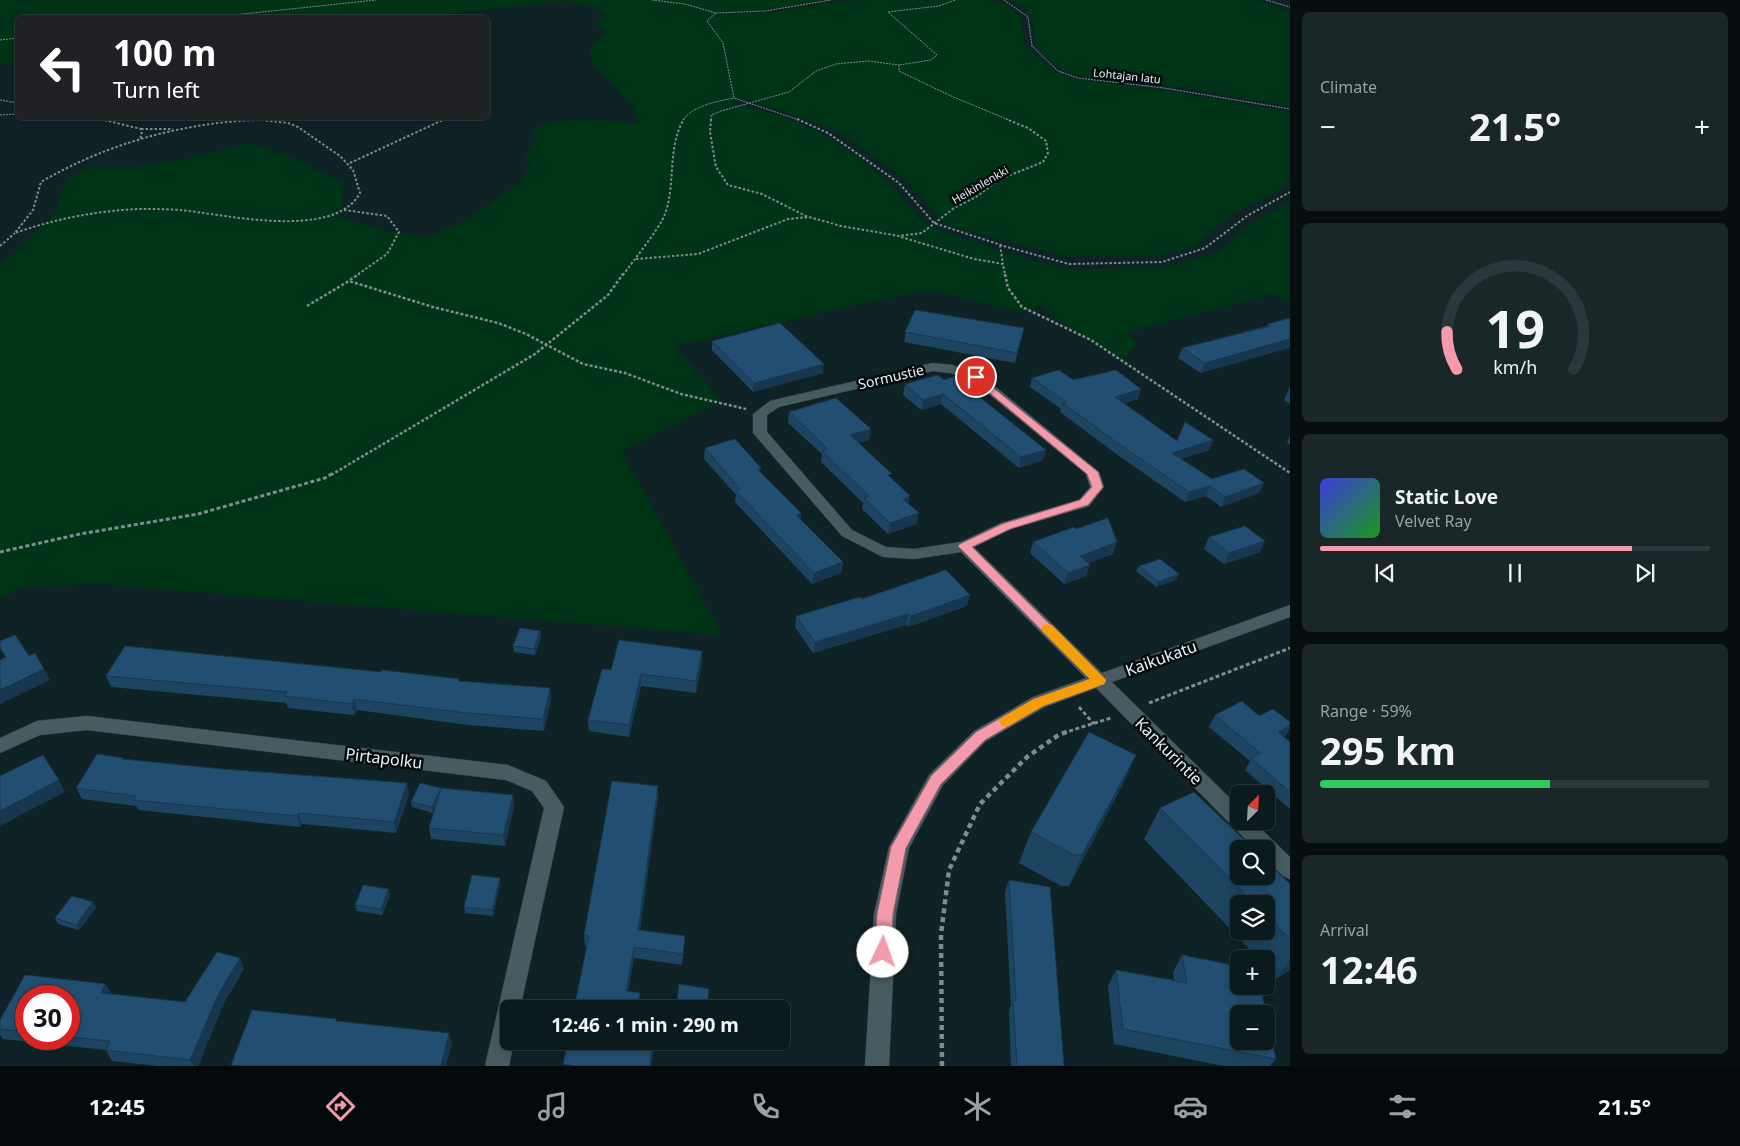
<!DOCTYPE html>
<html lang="en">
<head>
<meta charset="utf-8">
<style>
  body { margin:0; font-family:"Noto Sans",sans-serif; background:#192729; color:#f1f3f6; height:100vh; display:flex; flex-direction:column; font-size:19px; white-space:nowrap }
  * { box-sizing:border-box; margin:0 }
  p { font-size:16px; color:#9aa1a3 }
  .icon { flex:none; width:28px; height:28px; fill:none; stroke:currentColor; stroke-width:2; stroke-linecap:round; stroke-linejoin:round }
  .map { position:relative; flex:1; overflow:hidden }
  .drawer { display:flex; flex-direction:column; gap:12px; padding:12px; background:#060e0f; width:450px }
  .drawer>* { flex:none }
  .hud { position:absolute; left:15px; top:15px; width:475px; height:105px; border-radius:8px; box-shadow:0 2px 12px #0003,0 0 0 1px #2b383b; background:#202124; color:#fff; overflow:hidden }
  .needle { width:32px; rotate:24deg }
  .controls { position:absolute; left:1230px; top:785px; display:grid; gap:10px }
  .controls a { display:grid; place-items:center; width:45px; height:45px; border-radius:8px; background:#0b1a1c; box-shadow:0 2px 12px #0003,0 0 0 1px #2b383b; font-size:25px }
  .speed { position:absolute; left:15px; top:985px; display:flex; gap:10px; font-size:25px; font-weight:700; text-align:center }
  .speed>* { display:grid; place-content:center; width:65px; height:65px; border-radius:50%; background:#0b1a1c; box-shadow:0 2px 12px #0003,0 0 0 1px #2b383b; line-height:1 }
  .speed .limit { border:8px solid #d22; background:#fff; color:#111 }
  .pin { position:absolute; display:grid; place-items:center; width:42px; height:42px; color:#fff; margin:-21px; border:2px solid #fff; border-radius:50%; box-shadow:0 1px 5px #0007 }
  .me { position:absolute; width:55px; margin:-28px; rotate:3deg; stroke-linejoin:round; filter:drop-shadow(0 0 4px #0008) }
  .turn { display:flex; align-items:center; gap:18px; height:105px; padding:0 15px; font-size:22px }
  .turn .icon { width:65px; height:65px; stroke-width:2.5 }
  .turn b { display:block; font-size:35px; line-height:42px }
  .big { font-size:38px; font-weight:700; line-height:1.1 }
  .drawer .card { flex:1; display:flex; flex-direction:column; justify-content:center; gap:8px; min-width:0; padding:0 18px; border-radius:8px; background:#192729 }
  .drawer .dial { align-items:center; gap:0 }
  .dial svg { height:130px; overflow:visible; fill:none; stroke:#2b383b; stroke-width:7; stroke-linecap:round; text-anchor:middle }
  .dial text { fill:#f1f3f6; stroke:none }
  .song { display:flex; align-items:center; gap:15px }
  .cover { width:60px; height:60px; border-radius:8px; background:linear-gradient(135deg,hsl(240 70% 55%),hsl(120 70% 35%)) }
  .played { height:5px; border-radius:2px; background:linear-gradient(90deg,#f39aab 80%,#2b383b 80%) }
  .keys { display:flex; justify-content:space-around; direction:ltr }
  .heat { display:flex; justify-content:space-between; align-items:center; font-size:28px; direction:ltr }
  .charge { height:8px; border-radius:4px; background:linear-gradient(90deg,#34c759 59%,#2b383b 0) }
  .trip { position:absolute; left:500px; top:1000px; width:290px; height:50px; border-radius:8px; background:#0b1a1c; box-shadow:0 2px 12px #0003,0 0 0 1px #2b383b; font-weight:700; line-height:50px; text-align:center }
  .menu { display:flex; height:80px; justify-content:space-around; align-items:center; background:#040a0b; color:#9aa1a3 }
  .menu .icon { width:35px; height:35px }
  .menu .current { color:#f39aab }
  .menu b { font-size:22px; color:#f1f3f6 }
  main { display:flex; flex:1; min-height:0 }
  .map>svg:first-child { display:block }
  .green { fill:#003416 }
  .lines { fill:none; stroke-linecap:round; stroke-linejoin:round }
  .street-casing { stroke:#333e42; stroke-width:1 }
  .path-far4 { stroke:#7c8c8f; stroke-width:1; stroke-dasharray:2 1; stroke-linecap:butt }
  .path-far3 { stroke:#7c8c8f; stroke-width:2; stroke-dasharray:2.5 2; stroke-linecap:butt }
  .path-far2 { stroke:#7c8c8f; stroke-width:2.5; stroke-dasharray:3 2; stroke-linecap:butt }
  .path-far1 { stroke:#7c8c8f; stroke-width:3; stroke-dasharray:4 2.5; stroke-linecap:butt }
  .path { stroke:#7c8c8f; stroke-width:4.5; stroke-dasharray:5 4; stroke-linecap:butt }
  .street { fill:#475c60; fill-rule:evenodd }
  .wall { fill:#1d4461; fill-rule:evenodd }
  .shaded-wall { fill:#18374f }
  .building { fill:#224f71; stroke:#18374f; fill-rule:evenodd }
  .route { fill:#f39aab; stroke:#9e646f }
  .slow { fill:#f59e0b }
  .labels { text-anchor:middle; stroke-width:5; stroke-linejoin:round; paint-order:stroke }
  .far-street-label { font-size:11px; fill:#e8f4f7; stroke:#040a0c }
  .street-label { font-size:14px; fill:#e8f4f7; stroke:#040a0c }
  .near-street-label { font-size:16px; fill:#e8f4f7; stroke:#040a0c }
</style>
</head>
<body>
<main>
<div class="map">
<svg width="1290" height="1066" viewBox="0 0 1290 1066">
  <rect width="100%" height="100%" fill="#0f2226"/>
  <path class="green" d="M0 0H829L763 10 712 13H766L843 1 868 0H989L1004 4 1020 17 1025 46 1054 71 1077 80 1165 90 1290 112V182L1273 194 1235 212 1195 246 1156 256H1065L946 225 903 178 836 130 739 97 731 103 778 115 821 133 854 154 884 178 924 222 939 230 1023 258 1069 270 1167 267 1217 252 1258 219 1290 203V302L1271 294 1124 333 1138 343 1123 359 1055 319 1043 304 1022 313 927 289 675 346 721 401 622 451 722 635 100 584 24 586 0 599V266L55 214 67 178 90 167H136L193 158 250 143 296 159 344 183 340 217 389 232 427 238 469 219 520 182 531 164 523 160 538 135 531 129C566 115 597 121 634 123L639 120 632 106 594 64 589 49 606 31 596 25 606 14 591 6 564 2 569 0 414 18H18L17 62 0 64Z
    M1008 0H1256L1290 11V106C1247 100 1204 89 1161 85 1134 81 1088 83 1063 70 1055 66 1039 53 1036 44 1029 21 1040 11 1008 0Z"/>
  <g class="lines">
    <g class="street-casing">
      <path id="street" d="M933 363 952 365 980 374 1099 472 1104 487 1089 506 1011 529 974 547 1102 673 1290 605V617L1112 682 1239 807V821H1253L1290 857V879L1283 876 1266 860V849H1255L1096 688 1045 707 986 741 943 785 909 848 896 914 889 1066H865L874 914 889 847 929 775 974 731 1033 697 1086 678 961 552 914 559 883 557 842 536 753 433V414L770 401ZM933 371 950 373 972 380 1086 474 1090 487 1079 500 1001 523 961 542 914 549 886 547 852 530 767 432V415L779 407Z
        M87 716 508 765 546 781 564 807 520 1009H509V1041H514L509 1066H485L544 808 532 791 506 780 87 730 40 735 0 753V738L37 721Z"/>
    </g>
    <path class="path-far4" d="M652 0 685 4 716 13 765 11 831 0
      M955 0 939 6 888 12 937 55 931 60 899 65V71L951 96 1009 120
      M1004 0 1028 17 1032 46 1058 71 1078 78 1164 88 1290 109
      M1266 0 1290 7
      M716 13 707 21 723 43 734 98 799 120
      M205 18 376 0
      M0 40 18 38
      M0 100 18 103
      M0 115 18 114
      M96 118 105 120
      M246 120H266
      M442 120 447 118
      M683 120C692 106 718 101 734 98
      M711 120V115L721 111 789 92 816 71 836 64 868 61 899 65"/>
    <path class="path-far3" d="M100 119 141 129 142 135 138 141
      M711 119 710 132 716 167 728 185 762 194 808 217
      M797 119 828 133 899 183 934 223 1007 247 1069 264 1162 262 1205 248 1247 216 1290 192
      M261 120 288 123 298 127 340 156 353 170 360 193C334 241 224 214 180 210 166 209 152 209 138 209 95 211 55 219 15 233L33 210 41 182C108 143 184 122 261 120Z
      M141 129H173
      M350 163 445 119
      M344 210 387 216 399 232 387 254 357 275
      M901 237 974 259 1003 264 1005 275
      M1000 245 1003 264
      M0 246 15 233
      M636 259 698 254 788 219 809 217 841 226 899 236 922 233 954 208 976 197 1000 179 1043 162 1048 153 1046 141 1028 128 1006 119
      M623 275C633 261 660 228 665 214 676 184 667 147 684 119"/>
    <path class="path-far2" d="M1005 274 1008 288 1022 307 1091 340 1290 473
      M350 280 359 274
      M307 306 349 281 433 307 498 323 526 334 583 364 625 373 681 394 746 409
      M331 475 535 354 608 295 623 274"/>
    <path class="path-far1" d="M0 552 80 534 198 514 325 478 333 473
      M1149 703 1290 648
      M1079 707 1094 724
      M1063 733 1111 718"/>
    <path class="path" d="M942 1066 941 934 949 870 980 804 1027 757 1060 734 1067 732"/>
    <use href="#street" class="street"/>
  </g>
  <path class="wall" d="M1290 318 1201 373 1178 358 1182 348 1267 326 1268 324Z
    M1024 328 1015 363 904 342 906 332Z
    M712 341 823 373 753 392 712 350Z
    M1032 378 1073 380 1141 389 1138 399 1123 403 1177 441 1213 440 1209 450 1181 459 1212 479 1264 483 1259 493 1221 507 1206 496 1185 502 1115 453 1060 412 1061 409 1030 387Z
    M944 380 974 392 1043 460 1019 468 941 404 921 410 903 395 905 384Z
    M1290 386V404L1284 400Z
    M789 412 869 440 859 443 891 478 909 504 917 524 888 534 862 509 863 503 821 462 822 454 788 423Z
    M1290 435V445L1287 443Z
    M705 448 761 468 760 472 801 513 800 520 843 562 841 573 812 584 735 502 736 495 704 459Z
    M1076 529 1113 554 1088 563 1086 576 1064 584 1030 553 1033 542Z
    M1209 537 1260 552 1224 564 1204 549Z
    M1139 566 1179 574 1176 580 1156 587 1136 571Z
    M862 599 967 606 908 627 906 625 813 653 795 627 796 616Z
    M540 631 541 637 535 655 514 652 513 646Z
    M702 651V662L696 693 641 686 629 737 589 731 588 720 611 670Z
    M106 676 459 681 550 688 551 700 544 731 468 725 357 710 354 715 288 708 286 703 111 687Z
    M1215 715 1259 716 1290 722V728L1286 735 1284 737 1290 742V809L1245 770 1250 761 1209 727Z
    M1136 755 1122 786 1069 886H1061L1019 863 1031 832Z
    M123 758 124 760 222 769 407 783 409 794 396 833 302 824 300 827 139 810 136 806 82 799 76 788Z
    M612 781 658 786V797L640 930 685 936 682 965 634 958 628 991 640 993 639 1009H574L587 947 585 946 584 935Z
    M441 789 513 795 514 806 505 846 431 839 429 828 434 809 433 813 412 807 411 802Z
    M1160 808 1290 884V970L1277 978 1266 967V959H1259L1144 839ZM1239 904H1266V931H1239Z
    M500 878V883L493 916 465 913 464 907Z
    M1009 880 1064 1066H1011L1009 1011 1011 1005 1005 892Z
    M388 889 390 895 382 915 357 911 355 905Z
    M96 908 79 930 58 924 55 918Z
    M217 952 240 958 244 969 224 1003 198 1066H158L112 1061 106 1050 3 1039 0 1035V1020L25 975 105 984 112 994 185 1002ZM26 996H69V1039H26Z
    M1182 955 1242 990 1276 1059 1270 1066H1223L1114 1044 1108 986 1116 970 1174 980 1173 972Z
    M709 989 707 1009H677V1003Z"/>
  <path class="shaded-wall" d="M1290 339V348L1201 373 1205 363Z
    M824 364 823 373 753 392 754 383Z
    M1141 389 1138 399 1112 407 1115 397Z
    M943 394 941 404 921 410 923 400Z
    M871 429 869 440 848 446 850 435Z
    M1213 440 1209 450 1168 463 1172 453Z
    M1046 450 1043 460 1019 468 1021 457Z
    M1264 483 1259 493 1221 507 1225 497Z
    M1210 486 1206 496 1185 502 1189 492Z
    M910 496 908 507 903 499Z
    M801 513 800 525 796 515Z
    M919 513 917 524 888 534 890 523Z
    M1265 541 1260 552 1224 564 1229 553Z
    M1117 542 1113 554 1076 567 1080 556Z
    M843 562 841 573 812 584 814 573Z
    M1090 565 1086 576 1064 584 1068 573Z
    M1179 574 1176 580 1156 587 1158 582Z
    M970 595 967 606 908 627 911 616Z
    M908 614 906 625 813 653 815 642Z
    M540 631 541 637 535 655 534 649Z
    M702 651V662L696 693V681Z
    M44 669 50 680 0 704V690Z
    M641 674V686L629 737V725Z
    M550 688 551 700 544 731 543 719Z
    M354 699 357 710 354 715 352 704Z
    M1290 725V728L1286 735 1271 743 1278 732Z
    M1136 755 1122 786 1069 886 1082 855Z
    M59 780 65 792 0 826V811Z
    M407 783 409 794 396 833 394 822Z
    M658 786V797L638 941V930Z
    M441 788 442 794 433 813 432 807Z
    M513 795 514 806 505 846 503 835Z
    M298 813 302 824 300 827 297 816Z
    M500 878V883L493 916 492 910Z
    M388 889 390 895 382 915 381 909Z
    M93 902 96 908 79 930 76 925Z
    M634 947V958L626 1002V991Z
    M240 958 244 969 224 1003 198 1066H194L190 1060 219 993Z
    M1290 959V970L1277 978Z
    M105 984 112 994 101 993Z
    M640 993 639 1009H637Z
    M449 1033 452 1044 446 1066H441Z
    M653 1041 654 1050 651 1066H650Z"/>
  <path class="building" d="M915 310 1024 328 1017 353 905 332Z
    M1290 318V339L1205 363 1182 348 1271 326 1268 324Z
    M780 323 824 364 754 383 712 341Z
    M1059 370 1073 380 1116 370 1141 389 1115 397 1177 441 1185 422 1213 440 1172 453 1212 479 1244 469 1264 483 1225 497 1210 486 1189 492 1119 444 1063 403 1066 402 1032 378Z
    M938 375 944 380 956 376 974 390 972 391 1046 450 1021 457 943 394 923 400 905 384Z
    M836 398 871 429 850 435 892 474 888 475 910 496 903 499 919 513 890 523 864 498 869 496 822 451 828 449 789 412Z
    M735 439 761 468 757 469 801 513 796 515 843 562 814 573 736 491 740 489 705 448Z
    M1108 518 1117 542 1080 556 1090 565 1068 573 1033 542 1074 527 1076 529Z
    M1245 526 1265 541 1229 553 1209 537Z
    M1160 559 1179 574 1158 582 1139 566Z
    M946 570 970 595 911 616 908 614 815 642 796 616 860 597 862 599Z
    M520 628 540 631 534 649 513 646Z
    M15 635 29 656 35 653 44 669 0 690V660L6 657 0 648V641Z
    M619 640 702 651 696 681 641 674 629 725 588 720 602 669 611 670Z
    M125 646 381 672 382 670 459 679 458 681 550 688 543 719 467 713 354 699 352 704 284 696 287 692 106 676Z
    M1242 701 1259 716 1273 709 1290 722V725L1278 732 1290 742V792L1251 758 1260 753 1215 715Z
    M1089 732 1136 755 1082 855H1074L1031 832Z
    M97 754 123 758 122 759 222 769 407 783 394 822 298 813 297 816 133 800 136 796 76 788Z
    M43 755 59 780 0 811V776Z
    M612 781 658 786 638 930 685 936 683 954 634 947 626 991 640 993 637 1009H574L589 936 584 935Z
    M420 783 441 788 432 807 411 802Z
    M441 788 513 795 503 835 429 828Z
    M1194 792 1254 849H1239V876H1266V861L1290 884V939L1266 915V904H1255L1160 808Z
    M472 875 500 878 492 910 464 907Z
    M1009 880 1050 887 1064 1066H1017L1013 1000 1016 1001Z
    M363 885 388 889 381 909 355 905Z
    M72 896 93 902 76 925 55 918Z
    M217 952 240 958 219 993 190 1060 106 1050 110 1041 69 1037V996H26V1032L0 1029V1020L25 975 105 984 101 993 185 1002Z
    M1182 955 1237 966 1239 973V986H1242V990L1262 994 1276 1059 1123 1029 1116 970 1187 983ZM1239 1014H1266V1041H1239Z
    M679 984 709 989 707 1007 677 1003Z
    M252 1010 336 1019V1021L449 1033 441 1066H242L231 1065Z
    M568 1041H653L650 1066H574L563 1064Z"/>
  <path class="route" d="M976 374 1098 472 1103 487 1088 505 1010 529 972 547 1106 680 1104 684 1043 706 985 740 941 784 906 848 893 914 891 952 889 958 883 960 877 958 875 952 877 914 891 847 931 776 976 732 1034 699 1090 679 958 546 960 544 1002 524 1080 500 1092 487 1087 474 973 379 972 377Z"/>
  <path class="slow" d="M1047 624 1052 625 1106 680 1104 684 1043 706 1010 725 1006 727 1001 725 999 721 1001 718 1034 699 1090 679 1043 632 1041 629 1043 625Z"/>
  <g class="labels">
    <g class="far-street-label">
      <text transform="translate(1127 76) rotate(6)" y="4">Lohtajan latu</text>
      <text transform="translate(980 185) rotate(-30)" y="4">Heikinlenkki</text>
    </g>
    <g class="street-label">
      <text transform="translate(891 377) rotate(-13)" y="5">Sormustie</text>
    </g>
    <g class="near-street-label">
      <text transform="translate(1161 658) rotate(-20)" y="6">Kaikukatu</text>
      <text transform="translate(1169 751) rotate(45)" y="6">Kankurintie</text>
      <text transform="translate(384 758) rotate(7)" y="6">Pirtapolku</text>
    </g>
  </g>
</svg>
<div class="controls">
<a><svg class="needle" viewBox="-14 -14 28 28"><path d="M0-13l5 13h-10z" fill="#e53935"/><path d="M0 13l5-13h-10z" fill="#9aa1a3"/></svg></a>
<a><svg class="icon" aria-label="search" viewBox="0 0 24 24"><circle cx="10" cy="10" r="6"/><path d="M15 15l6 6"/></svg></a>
<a><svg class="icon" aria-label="layers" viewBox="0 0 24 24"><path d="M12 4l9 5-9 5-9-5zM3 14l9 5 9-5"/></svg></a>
<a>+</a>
<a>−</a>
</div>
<div class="speed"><div class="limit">30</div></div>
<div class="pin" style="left:976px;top:377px;background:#d93025"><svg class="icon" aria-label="arrive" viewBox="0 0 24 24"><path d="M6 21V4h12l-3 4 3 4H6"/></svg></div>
<svg class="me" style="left:883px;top:952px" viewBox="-20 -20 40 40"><circle r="19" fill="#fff"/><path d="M0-13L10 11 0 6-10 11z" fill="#f39aab"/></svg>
<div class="trip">12:46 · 1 min · 290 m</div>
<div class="hud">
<div class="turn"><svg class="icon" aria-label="left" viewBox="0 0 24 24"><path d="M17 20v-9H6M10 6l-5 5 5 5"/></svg><div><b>100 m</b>Turn left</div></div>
</div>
</div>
<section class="drawer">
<div class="card"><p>Climate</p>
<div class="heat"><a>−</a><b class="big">21.5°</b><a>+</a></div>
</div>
<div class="card dial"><svg viewBox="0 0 100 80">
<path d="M14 69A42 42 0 1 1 86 69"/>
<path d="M14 69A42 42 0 0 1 8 46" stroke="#f39aab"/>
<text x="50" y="56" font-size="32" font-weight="700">19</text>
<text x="50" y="72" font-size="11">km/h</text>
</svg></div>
<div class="card">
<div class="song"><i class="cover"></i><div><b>Static Love</b><p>Velvet Ray</p></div></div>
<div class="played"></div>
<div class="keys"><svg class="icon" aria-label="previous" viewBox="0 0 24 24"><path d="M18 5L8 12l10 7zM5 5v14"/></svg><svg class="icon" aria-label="pause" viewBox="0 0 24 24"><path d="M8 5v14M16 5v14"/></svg><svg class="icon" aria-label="next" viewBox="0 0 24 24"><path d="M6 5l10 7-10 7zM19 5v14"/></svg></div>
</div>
<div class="card"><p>Range · 59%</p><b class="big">295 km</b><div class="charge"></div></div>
<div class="card"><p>Arrival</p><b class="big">12:46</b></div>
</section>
</main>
<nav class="menu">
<b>12:45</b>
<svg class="icon current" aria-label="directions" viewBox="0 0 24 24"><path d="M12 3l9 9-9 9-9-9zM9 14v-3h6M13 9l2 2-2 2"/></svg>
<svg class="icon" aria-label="music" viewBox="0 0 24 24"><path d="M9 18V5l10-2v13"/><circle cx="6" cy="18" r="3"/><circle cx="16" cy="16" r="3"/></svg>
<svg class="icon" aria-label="phone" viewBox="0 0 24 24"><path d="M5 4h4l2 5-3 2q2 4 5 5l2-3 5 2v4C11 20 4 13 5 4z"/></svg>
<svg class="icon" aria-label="climate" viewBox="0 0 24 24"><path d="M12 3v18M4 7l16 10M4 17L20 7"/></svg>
<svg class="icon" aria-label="car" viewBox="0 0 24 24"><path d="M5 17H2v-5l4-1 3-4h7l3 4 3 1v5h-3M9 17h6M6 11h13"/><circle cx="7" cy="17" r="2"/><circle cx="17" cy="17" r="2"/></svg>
<svg class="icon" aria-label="filters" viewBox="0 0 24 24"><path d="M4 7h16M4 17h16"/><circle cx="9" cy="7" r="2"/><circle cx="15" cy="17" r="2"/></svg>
<b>21.5°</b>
</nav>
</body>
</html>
